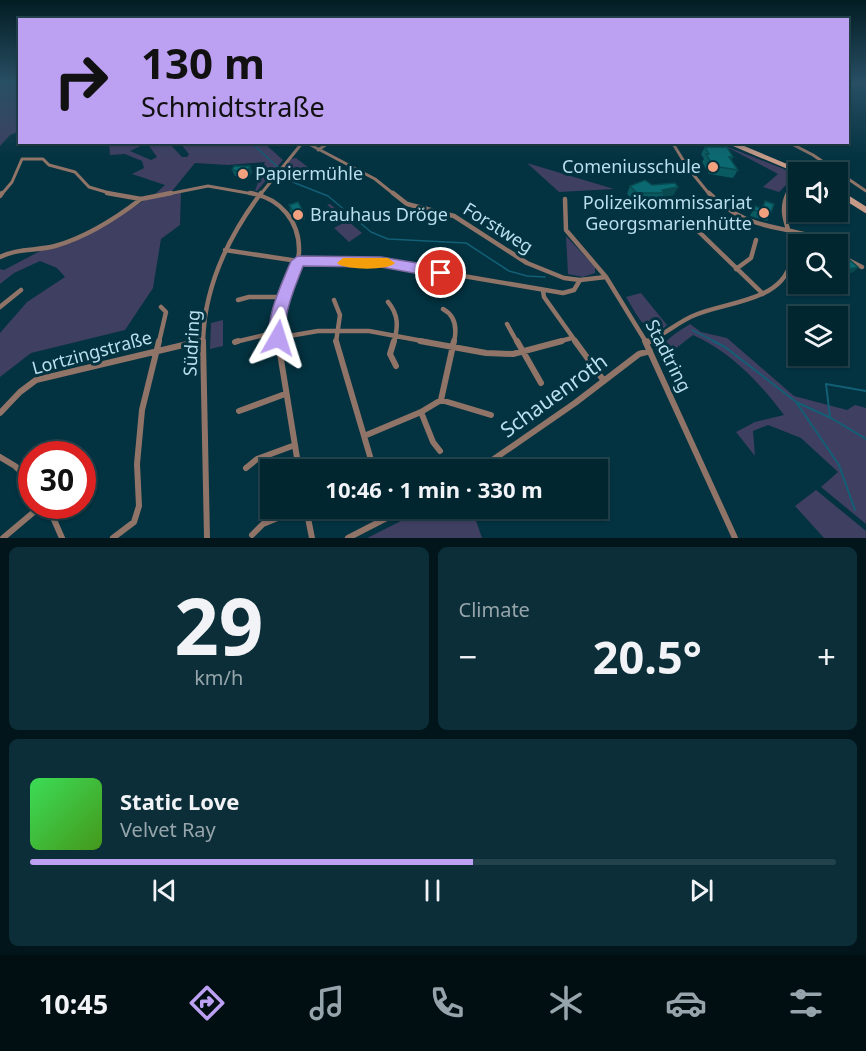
<!DOCTYPE html>
<html lang="en">
<head>
<meta charset="utf-8">
<style>
  body { margin:0; font-family:"Noto Sans",sans-serif; background:#0c2e38; color:#f1f3f6; height:100vh; display:flex; flex-direction:column; font-size:22px; white-space:nowrap }
  * { box-sizing:border-box; margin:0 }
  p { font-size:20px; color:#96a5ab }
  .icon { flex:none; width:33px; height:33px; fill:none; stroke:currentColor; stroke-width:2; stroke-linecap:round; stroke-linejoin:round }
  .map { position:relative; height:538px; overflow:hidden }
  .sheet { display:flex; flex-direction:column; gap:9px; padding:9px; background:#01151a; flex:1 }
  .sheet>* { flex:none }
  .top-card { position:absolute; left:18px; top:18px; width:831px; height:126px; border-radius:0px; box-shadow:0 2px 4px #0004,0 0 0 2px #23434c; background:#bca0f2; color:#111; overflow:hidden }
  .controls { position:absolute; left:788px; top:162px; display:grid; gap:12px }
  .controls a { display:grid; place-items:center; width:60px; height:60px; border-radius:0px; background:#022630; box-shadow:0 2px 4px #0004,0 0 0 2px #23434c; font-size:30px }
  .speed { position:absolute; left:18px; top:441px; display:flex; gap:12px; font-size:30px; font-weight:700; text-align:center }
  .speed>* { display:grid; place-content:center; width:78px; height:78px; border-radius:50%; background:#022630; box-shadow:0 2px 4px #0004,0 0 0 2px #23434c; line-height:1 }
  .speed .limit { border:9px solid #d22; background:#fff; color:#111 }
  .pin { position:absolute; display:grid; place-items:center; width:51px; height:51px; color:#fff; margin:-26px; border:3px solid #fff; border-radius:50%; box-shadow:0 2px 6px #0007 }
  .me { position:absolute; width:66px; margin:-33px; rotate:6deg; stroke-linejoin:round; filter:drop-shadow(0 0 4px #0008) }
  .turn { display:flex; align-items:center; gap:21px; height:126px; padding:0 24px; font-size:27px }
  .turn .icon { width:78px; height:78px; stroke-width:2.5 }
  .turn b { display:block; font-size:42px; line-height:51px }
  .big { font-size:45px; font-weight:700; line-height:1.1 }
  .sheet .card { flex:1; display:flex; flex-direction:column; justify-content:center; gap:9px; min-width:0; padding:0 21px; border-radius:9px; background:#0c2e38 }
  .sheet .dial { align-items:center; gap:0 }
  .dial b { font-size:78px; line-height:1 }
  .song { display:flex; align-items:center; gap:18px }
  .cover { width:72px; height:72px; border-radius:9px; background:linear-gradient(135deg,hsl(130 70% 55%),hsl(100 70% 35%)) }
  .played { height:6px; border-radius:3px; background:linear-gradient(90deg,#bca0f2 55%,#23434c 55%) }
  .keys { display:flex; justify-content:space-around; direction:ltr }
  .heat { display:flex; justify-content:space-between; align-items:center; font-size:33px; direction:ltr }
  .sheet .tiles { flex:1; display:grid; gap:9px; grid-template-columns:1fr 1fr }
  .card:last-child { grid-column:span 2 }
  .trip { position:absolute; left:260px; top:459px; width:348px; height:60px; border-radius:0px; background:#022630; box-shadow:0 2px 4px #0004,0 0 0 2px #23434c; font-weight:700; line-height:60px; text-align:center }
  .tab-bar { display:flex; height:96px; justify-content:space-around; align-items:center; background:#010f13; color:#96a5ab }
  .tab-bar .icon { width:42px; height:42px }
  .tab-bar .current { color:#bca0f2 }
  .tab-bar b { font-size:27px; color:#f1f3f6 }
  .map>svg:first-child { display:block }
  .green { fill:#3f3f62 }
  .lines { fill:none; stroke-linecap:round; stroke-linejoin:round }
  .stream-far1 { stroke:#125f76; stroke-width:1.5 }
  .stream { stroke:#125f76; stroke-width:2 }
  .minor-far2 { stroke:#907468; stroke-width:3 }
  .minor-far1 { stroke:#907468; stroke-width:4.5 }
  .minor { stroke:#907468; stroke-width:6 }
  .secondary-far1 { stroke:#c89b88; stroke-width:4.5 }
  .secondary { stroke:#c89b88; stroke-width:6 }
  .wall { fill:#095a61 }
  .shaded-wall { fill:#084a4f }
  .building { fill:#0b6971; stroke:#084a4f; stroke-width:1.5 }
  .route { fill:#bca0f2; stroke:#7a689d; stroke-width:1.5 }
  .slow { fill:#f59e0b }
  .poi-dot { fill:#f2a17e; stroke:#033240; stroke-width:2 }
  .labels { text-anchor:middle; stroke-width:6; stroke-linejoin:round; paint-order:stroke }
  .poi-label { font-size:18px; fill:#badfee; stroke:#033240; text-anchor:end }
  .street-label { font-size:18px; fill:#badfee; stroke:#033240 }
  .near-street-label { font-size:21px; fill:#badfee; stroke:#033240 }
</style>
</head>
<body>
<div class="map">
<svg width="866" height="538" viewBox="0 0 866 538">
  <rect width="100%" height="100%" fill="#033240"/>
  <path class="green" d="M0 83H19L20 131 10 135 0 146Z
    M109 142 147 143 130 151 151 160 157 157 147 143H154V145L169 143 182 157H187L189 154 180 143H264L283 160 257 191H255L265 162 228 165 195 163 172 191 155 194 165 185 132 174 144 168 142 161 125 154 110 155Z
    M723 145 784 169 791 174 792 179 779 192 763 187 778 174Z
    M296 158 317 174 292 183 280 171 290 159Z
    M527 163 614 189 559 192Z
    M181 192 180 225 161 239 153 288 125 330 31 353 0 377V333L27 302 65 277 57 268 40 261 14 273 0 284V269L4 270 44 249 73 242 147 199Z
    M330 204 349 220 348 221 362 233 349 242 334 228 347 221 327 205Z
    M566 236 595 267V273L583 277 568 274Z
    M641 293 667 325C649 345 634 309 626 297Z
    M223 320V346L210 349 211 323Z
    M690 324 701 332 727 338 794 396 847 410 855 405 866 408V524L821 487 838 472 801 438 768 425 753 431 755 456 736 432 755 422 784 415C760 383 731 352 693 335L662 359C658 341 677 333 690 324Z
    M816 490 866 531V538H824L795 506Z
    M425 509H472L482 538H367Z"/>
  <g class="lines">
    <path class="stream-far1" d="M250 142 278 167
      M282 171 295 183 328 196 371 232 388 239 466 243 509 271 527 276 545 277
      M692 330 716 342"/>
    <path class="stream" d="M713 341 725 347 795 401
      M830 417 826 384 866 391
      M855 510 839 465 796 402 831 418 866 439"/>
    <path class="minor-far2" d="M305 142 375 179 395 195
      M672 142 688 168 710 195
      M788 142 813 155 866 191
      M318 150 330 142
      M811 172 827 164
      M1 195 12 182 22 159H43L49 165 75 172 89 187 116 195
      M163 195 208 186 259 195
      M260 195 303 142
      M787 195 798 181"/>
    <path class="minor-far1" d="M107 193 141 199 171 193
      M250 193C280 198 300 221 299 252 299 259 294 267 291 274 284 295 275 319 278 342
      M393 193 407 204 454 216 527 263 564 278 580 280 606 277
      M709 193C752 236 783 221 830 244
      M0 196 2 193
      M565 199 566 230 606 277 646 342
      M693 226 763 294
      M225 250 298 261 381 262 563 293 574 290 580 280
      M0 257C18 248 36 251 55 246 87 237 115 219 141 199
      M848 260 862 267
      M736 269 751 258 756 240
      M543 291 544 297 576 342
      M238 300 249 297H283
      M334 300 340 315 336 342
      M388 302C399 315 398 327 394 342
      M0 307 21 290
      M443 309C456 316 457 329 454 342
      M507 324 517 342
      M277 338 318 331H369L428 342
      M159 342 166 312 161 307
      M194 342 203 340
      M203 342C204 287 228 237 261 193
      M235 342 277 332
      M557 342 572 338
      M646 342C664 336 677 322 695 315 727 301 787 302 792 256 795 232 776 218 788 193"/>
    <path class="minor" d="M203 341 207 538
      M278 341 299 470
      M336 341 364 436 421 412 441 400 454 341
      M394 341 390 354 396 366
      M420 341 486 353 513 354 562 341
      M517 341 541 383
      M575 341 604 381
      M645 341 735 538
      M235 342 238 341
      M646 342 650 341
      M441 400 491 415
      M239 411 285 394
      M421 412 433 442 440 451
      M0 413 20 392 36 380 200 341
      M364 436 374 470
      M0 457 15 466 32 482
      M246 468 257 459 295 445
      M478 470 575 403 639 354 650 351
      M48 506 62 538
      M306 508 312 538
      M252 535 263 524 302 508
      M3 538 41 506
      M113 538 134 522 139 506 137 464 142 410 159 341
      M348 538 406 508"/>
    <path class="secondary-far1" d="M729 142 798 171
      M798 174 800 170 811 172
      M837 192 841 195"/>
    <path class="secondary" d="M839 193 866 210"/>
  </g>
  <path class="wall" d="M613 142H639V144L615 145Z
    M705 147 733 157 731 160 738 170 733 178 709 174 702 162 704 159 701 154Z
    M250 166 252 172 249 178 235 176 232 170Z
    M652 185 674 195 662 197 661 201H634L627 194 630 186Z
    M765 201 770 215 767 221 750 216 755 206 761 208Z
    M289 205 304 213 305 219 297 222 290 211Z
    M837 249 858 267 853 272 845 274 837 266Z"/>
  <path class="shaded-wall" d="M250 166 252 172 249 178 247 173Z
    M678 187 674 195 662 197 664 193 662 190Z
    M304 213 305 219 297 222 296 216Z
    M858 267 853 272 845 274 850 269Z"/>
  <path class="building" d="M705 147H727L733 157H729L738 170 713 166 706 154H709Z
    M234 166H250L247 173 232 170Z
    M645 180 652 185 675 183 678 187 662 190 664 193H637L630 186Z
    M765 201 774 204 770 215 754 210 755 206 763 209Z
    M298 202 304 213 296 216 289 205Z
    M837 249 858 267 850 269 839 259H837Z"/>
  <linearGradient id="sky" x2="0" y2="1"><stop stop-color="#021c23"/><stop offset="0.52" stop-color="#284f64"/><stop offset="1" stop-color="#284f64" stop-opacity="0"/></linearGradient>
  <rect width="866" height="159" fill="url(#sky)"/>
  <path class="route" d="M298 256 381 257 441 267 448 273 441 278 381 267 303 266C297 282 290 297 287 313 285 323 287 334 283 343L278 345 272 343C262 323 283 281 291 261Z"/>
  <path class="slow" d="M343 258H388L395 263C389 271 343 270 337 263Z"/>
  <g class="poi-dot">
    <circle cx="713" cy="167" r="6"/>
    <circle cx="243" cy="174" r="6"/>
    <circle cx="764" cy="213" r="6"/>
    <circle cx="298" cy="215" r="6"/>
  </g>
  <g class="labels">
    <g class="poi-label">
      <text x="701" y="173">Comeniusschule</text>
      <text x="255" y="180" text-anchor="start">Papiermühle</text>
      <text x="752" y="209">Polizeikommissariat<tspan x="752" dy="21">Georgsmarienhütte</tspan></text>
      <text x="310" y="221" text-anchor="start">Brauhaus Dröge</text>
    </g>
    <g class="street-label">
      <text transform="translate(498 228) rotate(32)" y="6">Forstweg</text>
      <text transform="translate(192 343) rotate(-87)" y="6">Südring</text>
      <text transform="translate(92 353) rotate(-15)" y="6">Lortzingstraße</text>
      <text transform="translate(668 356) rotate(63)" y="6">Stadtring</text>
    </g>
    <g class="near-street-label">
      <text transform="translate(554 396) rotate(-36)" y="7">Schauenroth</text>
    </g>
  </g>
</svg>
<div class="controls">
<a><svg class="icon" aria-label="sound" viewBox="0 0 24 24"><path d="M4 9h4l5-4v14l-5-4H4zM17 9q2 3 0 6"/></svg></a>
<a><svg class="icon" aria-label="search" viewBox="0 0 24 24"><circle cx="10" cy="10" r="6"/><path d="M15 15l6 6"/></svg></a>
<a><svg class="icon" aria-label="layers" viewBox="0 0 24 24"><path d="M12 4l9 5-9 5-9-5zM3 14l9 5 9-5"/></svg></a>
</div>
<div class="speed"><div class="limit">30</div></div>
<div class="pin" style="left:441px;top:273px;background:#d93025"><svg class="icon" aria-label="arrive" viewBox="0 0 24 24"><path d="M6 21V4h12l-3 4 3 4H6"/></svg></div>
<svg class="me" style="left:278px;top:338px" viewBox="-20 -20 40 40"><path d="M0-17L14 15 0 8-14 15z" fill="#bca0f2" stroke="#fff" stroke-width="4"/></svg>
<div class="trip">10:46 · 1 min · 330 m</div>
<div class="top-card">
<div class="turn"><svg class="icon" aria-label="right" viewBox="0 0 24 24"><path d="M7 20v-9h11M14 6l5 5-5 5"/></svg><div><b>130 m</b>Schmidtstraße</div></div>
</div>
</div>
<section class="sheet">
<div class="tiles">
<div class="card dial"><b>29</b><p>km/h</p></div>
<div class="card"><p>Climate</p>
<div class="heat"><a>−</a><b class="big">20.5°</b><a>+</a></div>
</div>
<div class="card">
<div class="song"><i class="cover"></i><div><b>Static Love</b><p>Velvet Ray</p></div></div>
<div class="played"></div>
<div class="keys"><svg class="icon" aria-label="previous" viewBox="0 0 24 24"><path d="M18 5L8 12l10 7zM5 5v14"/></svg><svg class="icon" aria-label="pause" viewBox="0 0 24 24"><path d="M8 5v14M16 5v14"/></svg><svg class="icon" aria-label="next" viewBox="0 0 24 24"><path d="M6 5l10 7-10 7zM19 5v14"/></svg></div>
</div>
</div>
</section>
<nav class="tab-bar">
<b>10:45</b>
<svg class="icon current" aria-label="directions" viewBox="0 0 24 24"><path d="M12 3l9 9-9 9-9-9zM9 14v-3h6M13 9l2 2-2 2"/></svg>
<svg class="icon" aria-label="music" viewBox="0 0 24 24"><path d="M9 18V5l10-2v13"/><circle cx="6" cy="18" r="3"/><circle cx="16" cy="16" r="3"/></svg>
<svg class="icon" aria-label="phone" viewBox="0 0 24 24"><path d="M5 4h4l2 5-3 2q2 4 5 5l2-3 5 2v4C11 20 4 13 5 4z"/></svg>
<svg class="icon" aria-label="climate" viewBox="0 0 24 24"><path d="M12 3v18M4 7l16 10M4 17L20 7"/></svg>
<svg class="icon" aria-label="car" viewBox="0 0 24 24"><path d="M5 17H2v-5l4-1 3-4h7l3 4 3 1v5h-3M9 17h6M6 11h13"/><circle cx="7" cy="17" r="2"/><circle cx="17" cy="17" r="2"/></svg>
<svg class="icon" aria-label="filters" viewBox="0 0 24 24"><path d="M4 7h16M4 17h16"/><circle cx="9" cy="7" r="2"/><circle cx="15" cy="17" r="2"/></svg>
</nav>
</body>
</html>
